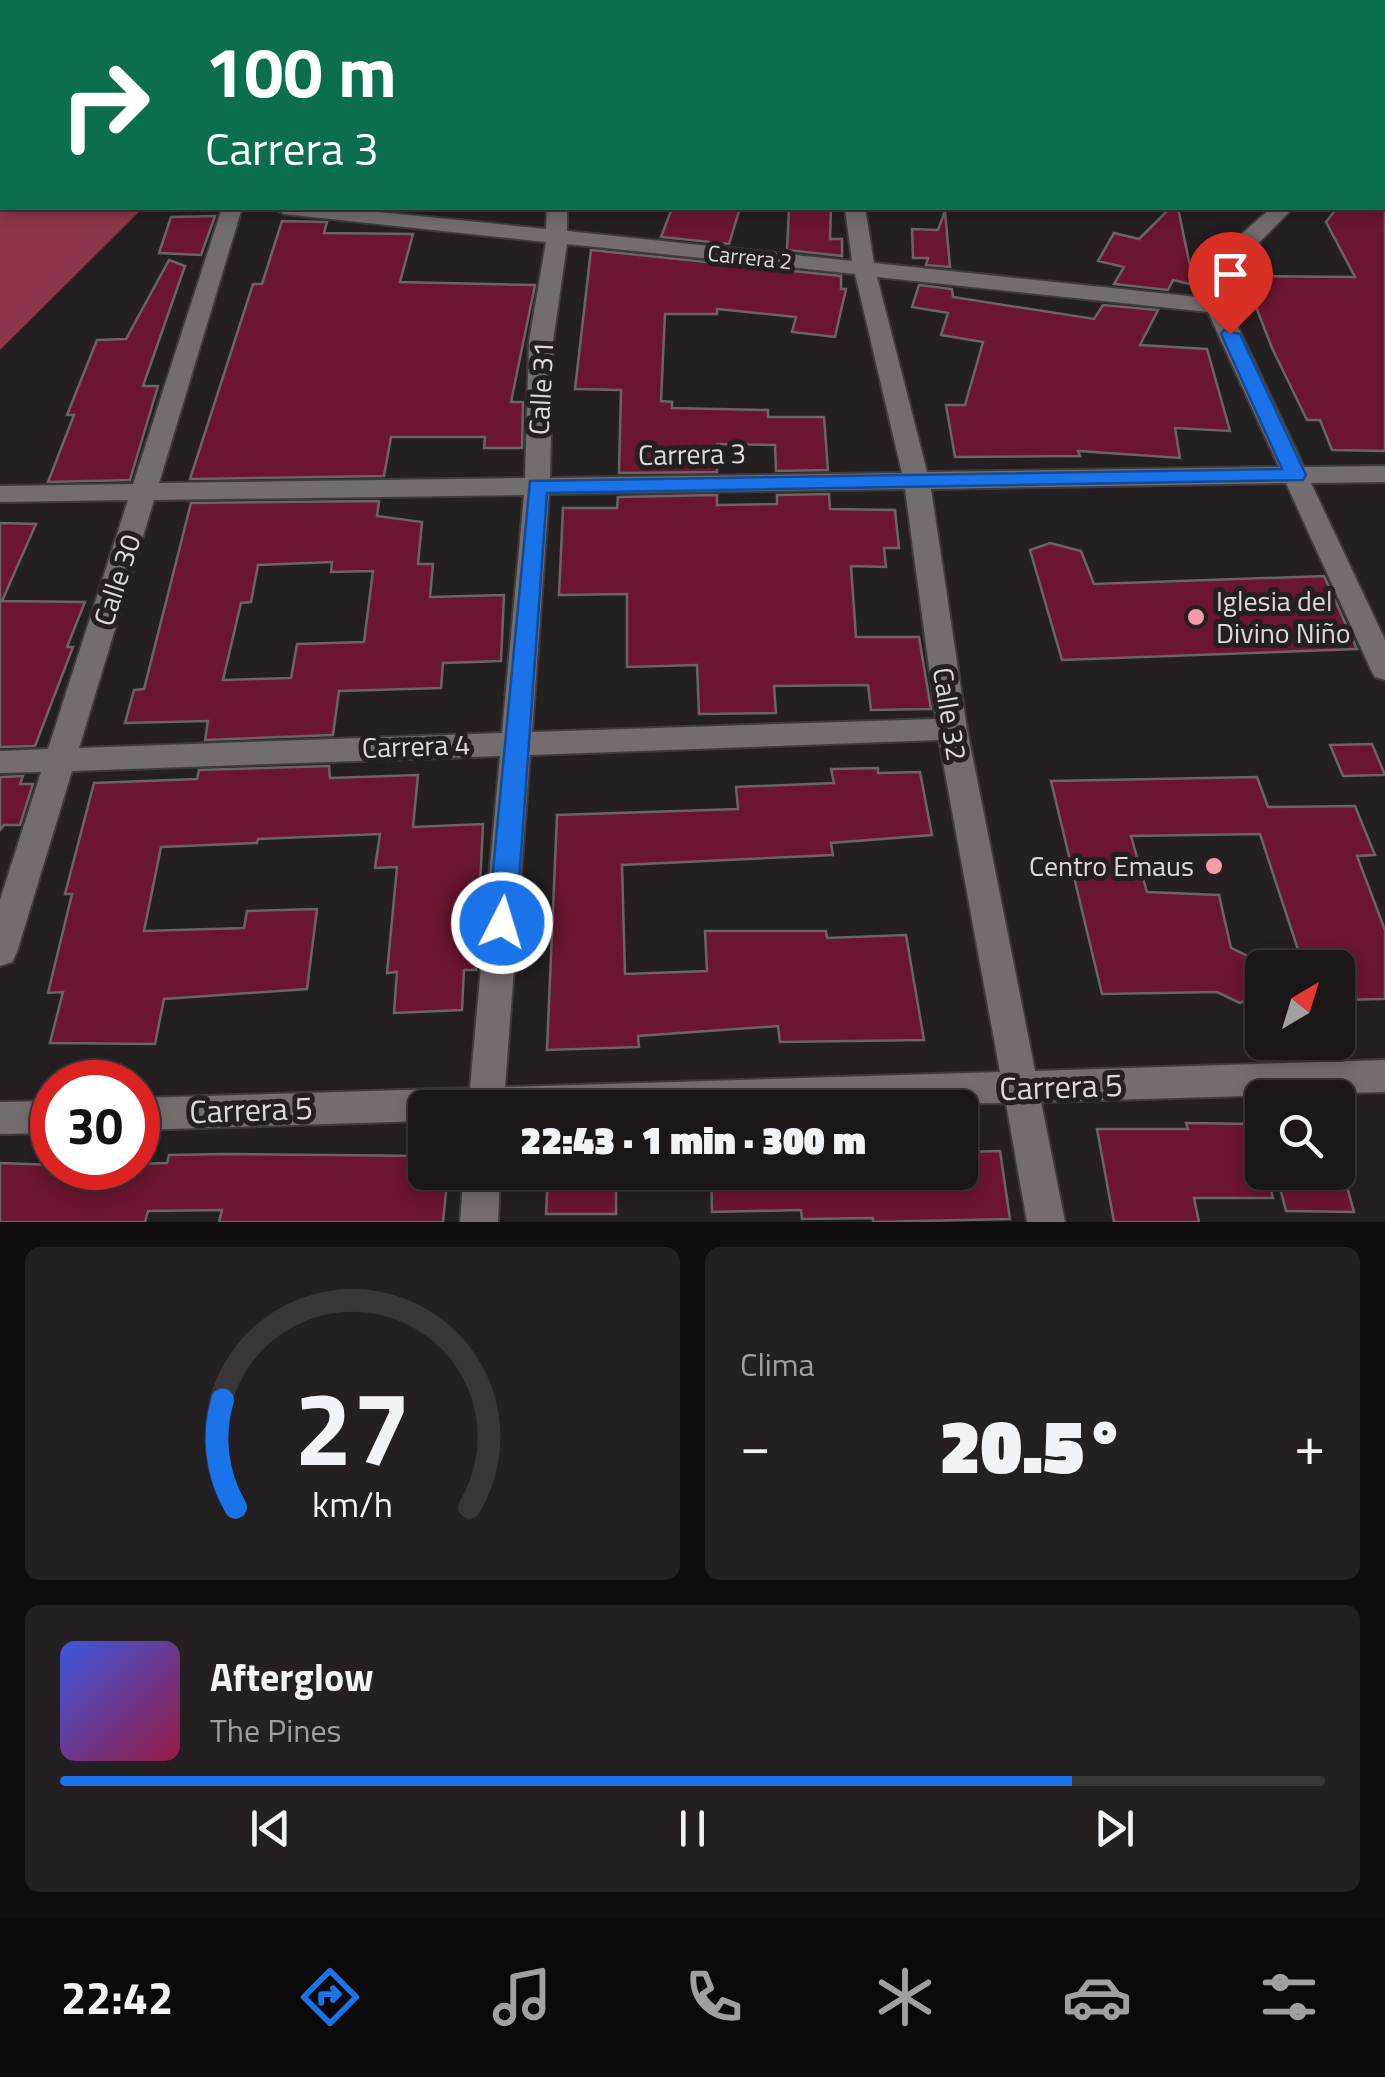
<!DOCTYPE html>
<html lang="es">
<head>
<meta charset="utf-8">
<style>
  body { margin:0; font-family:"Titillium Web",sans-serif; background:#242021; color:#f1f3f6; height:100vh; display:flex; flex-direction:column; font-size:38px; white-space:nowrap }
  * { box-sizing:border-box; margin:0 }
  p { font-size:32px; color:#a09fa2 }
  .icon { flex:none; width:55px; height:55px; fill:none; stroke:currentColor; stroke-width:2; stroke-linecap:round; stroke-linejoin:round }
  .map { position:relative; height:1222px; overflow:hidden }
  .sheet { display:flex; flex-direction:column; gap:25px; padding:25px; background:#0f0d0d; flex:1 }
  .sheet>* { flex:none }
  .hud { position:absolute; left:0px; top:0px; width:1385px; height:210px; box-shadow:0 5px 15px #0003,0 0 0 2px #393637; background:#0b6e4f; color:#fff; overflow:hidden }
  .needle { width:65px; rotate:38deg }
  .fabs { position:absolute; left:1245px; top:950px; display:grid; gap:20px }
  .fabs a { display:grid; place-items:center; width:110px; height:110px; border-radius:15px; background:#1b1718; box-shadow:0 5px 15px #0003,0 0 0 2px #393637; font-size:50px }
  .speed { position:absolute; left:30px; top:1060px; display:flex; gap:20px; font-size:50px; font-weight:700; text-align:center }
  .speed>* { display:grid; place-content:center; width:130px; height:130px; border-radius:50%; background:#1b1718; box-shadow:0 5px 15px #0003,0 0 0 2px #393637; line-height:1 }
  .speed .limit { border:15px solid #d22; background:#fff; color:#111 }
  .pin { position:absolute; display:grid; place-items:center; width:85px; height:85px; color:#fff; margin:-102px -42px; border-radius:50% 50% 50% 0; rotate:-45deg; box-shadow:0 0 10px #0007 }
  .pin .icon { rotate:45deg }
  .me { position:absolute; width:110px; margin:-55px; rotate:5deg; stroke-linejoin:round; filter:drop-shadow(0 0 8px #0008) }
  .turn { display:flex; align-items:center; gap:35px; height:210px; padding:0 40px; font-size:45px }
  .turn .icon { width:130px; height:130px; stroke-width:2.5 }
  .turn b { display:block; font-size:70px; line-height:85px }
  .big { font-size:75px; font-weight:800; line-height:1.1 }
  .sheet .tile { flex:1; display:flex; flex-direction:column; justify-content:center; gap:15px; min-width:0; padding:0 35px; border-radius:15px; background:#242021 }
  .sheet .dial { align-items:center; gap:0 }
  .dial svg { height:260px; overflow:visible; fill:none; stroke:#393637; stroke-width:7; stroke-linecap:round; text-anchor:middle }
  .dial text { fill:#f1f3f6; stroke:none }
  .song { display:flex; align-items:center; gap:30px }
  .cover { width:120px; height:120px; border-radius:15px; background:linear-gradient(135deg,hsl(230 70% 55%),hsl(340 70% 35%)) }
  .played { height:10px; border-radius:5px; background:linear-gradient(90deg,#1a73e8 80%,#393637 80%) }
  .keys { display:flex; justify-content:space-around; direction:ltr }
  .heat { display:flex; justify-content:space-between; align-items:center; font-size:55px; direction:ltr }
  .sheet .tiles { flex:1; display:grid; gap:25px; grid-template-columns:1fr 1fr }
  .tile:last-child { grid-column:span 2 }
  .trip { position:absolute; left:408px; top:1090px; width:570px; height:100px; border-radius:15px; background:#1b1718; box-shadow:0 5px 15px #0003,0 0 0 2px #393637; font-weight:800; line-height:100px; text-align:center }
  .menu { display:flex; height:160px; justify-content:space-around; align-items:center; background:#0b090a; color:#a09fa2 }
  .menu .icon { width:70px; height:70px }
  .menu .selected { color:#1a73e8 }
  .menu b { font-size:45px; color:#f1f3f6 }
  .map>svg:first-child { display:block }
  .forest { fill:#8c354c }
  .building { fill:#6b1530; stroke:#6a6465; stroke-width:2.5; fill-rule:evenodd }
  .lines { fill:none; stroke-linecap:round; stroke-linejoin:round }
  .minor-casing { stroke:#3f3b3b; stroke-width:4 }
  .minor { fill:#736d6e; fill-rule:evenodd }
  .route { fill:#1a73e8; stroke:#114b97; stroke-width:2.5 }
  .poi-dot { fill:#f39aac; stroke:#241f20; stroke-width:4 }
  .labels { text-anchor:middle; stroke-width:10; stroke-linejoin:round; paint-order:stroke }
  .far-street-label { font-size:22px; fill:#dddada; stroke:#241f20 }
  .street-label { font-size:28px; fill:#dddada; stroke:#241f20 }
  .poi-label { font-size:28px; fill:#dddada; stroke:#241f20; text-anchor:start }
  .near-street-label { font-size:32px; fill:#dddada; stroke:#241f20 }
</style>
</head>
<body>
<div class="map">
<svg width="1385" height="1222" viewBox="0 0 1385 1222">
  <rect width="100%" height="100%" fill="#241f20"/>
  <path class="forest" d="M0 188 2 208H143L0 350Z"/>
  <path class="building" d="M672 208H740L729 244 661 237Z
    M789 208H831L830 239H842V256L787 250Z
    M1170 208H1178L1194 285 1173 280 1168 290 1114 284 1124 267 1098 261 1114 233 1139 239Z
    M1337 208H1385V451L1332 450 1320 420H1307L1272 348 1244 276 1355 277 1326 222Z
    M945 211 950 267 926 265 928 258H913L912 229 938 230Z
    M215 216 201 255 159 253 171 217Z
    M282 221 327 222 324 233 413 234 400 282 535 285 511 402H523L522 448H484L485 437H391L384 476 190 479 253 284H262Z
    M591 250 841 276V289H846L835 337 792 332 796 317 717 309V314H665L661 401 672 402V408L768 410V417H824L828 470 776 471 775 445 717 444V472L619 473 621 390 575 389Z
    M169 260 185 266 143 386H158L130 480 48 482 74 415H67L97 340 126 339Z
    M919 285 952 289 953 297 1094 319 1103 305 1158 310 1140 345 1207 349 1230 431 1175 428 1180 458 1078 451 1080 456 955 457 946 405H965L983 342 941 335 948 313 912 307Z
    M829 494 830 509 895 510 899 548H884L886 567 851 566 856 637H919L931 709 871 710 868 685 774 686 776 713 699 714 697 665 627 667V594L559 595 563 508H617L618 497 717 495V505L777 504V495Z
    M379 501 377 516 422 522 418 564H433L430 597 504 595 501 661 443 663 441 688 339 691 333 735 205 740 208 721 125 723 134 690 144 689 191 503ZM332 562 331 572 373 571 364 642 297 644 291 678 223 680 241 603 251 602 258 565Z
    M0 523 36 524 2 601 85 602 67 647H73L35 746 0 747Z
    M1050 543 1081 551 1094 584 1324 576 1357 649 1062 660 1030 550Z
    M1372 744 1385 775 1343 776 1330 745Z
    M329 766 330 778 418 775 413 827 483 824 476 970H464L462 1010 394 1013 397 972 387 973 397 867 375 868 380 834 258 839 257 843 161 847 144 931 244 928 247 911 317 909 307 989 164 999 155 1044 50 1043 63 992 48 993 72 894H65L94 783 197 779 199 770Z
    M878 768V773L920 772 932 835 831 843 833 855 622 865 625 974 707 971 705 931H826L827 938 906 935 924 1040 780 1042 778 1026 638 1036 639 1047 547 1050 557 815 738 809 736 787 834 783 831 769Z
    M23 776 20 784H33L20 825H4L0 830V777Z
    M1257 777 1268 807 1355 806 1375 855 1357 856 1385 930V999L1338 1000V968H1304L1260 834 1131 836 1147 892 1219 895 1231 948 1262 963V991L1240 1003 1217 992 1102 994 1051 781Z
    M1186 1123 1254 1124 1262 1172H1266L1273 1198H1194L1199 1222H1114L1097 1129H1188Z
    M1000 1151 1010 1219 873 1222V1218L802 1219 801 1210 712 1212 711 1172H960V1152Z
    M227 1154 425 1156V1172H448L443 1222H219L222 1210 148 1211 145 1222H0V1163L138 1168V1164L167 1163 169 1155Z
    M548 1172H616V1214H546Z
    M1276 1172H1343L1354 1212 1286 1211Z"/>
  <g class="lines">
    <g class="minor-casing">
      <path id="minor" d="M157 0H186L188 2H159Z
        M561 0H579V2H562Z
        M808 0H826V2H809Z
        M1145 0H1163V2H1146Z
        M1385 106V120L1382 121V107Z
        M1382 153 1385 154V166L1382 165Z
        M0 172H2V184H0Z
        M222 208H242L159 483 525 478 529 341 546 242 284 214 274 208H339L546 229 547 208H567V231L852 261 845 208H865L874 263 1207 298C1210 257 1243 233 1271 208H1293L1240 262 1228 306 1304 467 1385 466V482L1311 483 1385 640V680L1375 677 1371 670 1286 483 931 489 967 729 1035 1071 1385 1060V1092L1041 1102 1065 1222H1027L1006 1103 425 1108V1121L138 1130V1098L470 1088 500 756 72 771 17 952 12 962 0 966V900L41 772 0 773V751L48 749 128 500 0 502V486L133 484ZM567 244 855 274 902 473 550 478 553 341ZM877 277 1208 312 1279 467 927 472ZM905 489 936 719 532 732 549 494ZM524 495 502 733 79 748 154 500ZM939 740 1000 1072 505 1087 530 755Z
        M52 1101V1133L0 1134V1102Z
        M464 1172H500L498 1222H460Z"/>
    </g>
    <use href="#minor" class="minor"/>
  </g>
  <path class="route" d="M1224 330 1240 334 1306 475 1303 480 547 493 516 923 512 931H492L488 923 530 481 1282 469 1221 334Z"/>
  <g class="poi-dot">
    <circle cx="1196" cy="617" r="10"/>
    <circle cx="1214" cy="866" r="10"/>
  </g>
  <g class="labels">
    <g class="far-street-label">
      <text transform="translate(750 257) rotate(6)" y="8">Carrera 2</text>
    </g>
    <g class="street-label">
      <text transform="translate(541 388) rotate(-87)" y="10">Calle 31</text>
      <text transform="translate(692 454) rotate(-1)" y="10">Carrera 3</text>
      <text transform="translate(117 580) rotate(-72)" y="10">Calle 30</text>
      <text transform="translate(950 714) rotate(81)" y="10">Calle 32</text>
      <text transform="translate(416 746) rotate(-2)" y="10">Carrera 4</text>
    </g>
    <g class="poi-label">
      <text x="1216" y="611">Iglesia del<tspan x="1216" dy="32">Divino Niño</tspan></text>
      <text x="1194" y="876" text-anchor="end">Centro Emaus</text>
    </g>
    <g class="near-street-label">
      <text transform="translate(1061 1087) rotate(-2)" y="11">Carrera 5</text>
      <text transform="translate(251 1110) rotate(-2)" y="11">Carrera 5</text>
    </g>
  </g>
</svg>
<div class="fabs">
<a><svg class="needle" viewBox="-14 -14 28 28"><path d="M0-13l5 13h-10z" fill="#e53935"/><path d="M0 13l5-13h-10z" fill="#a09fa2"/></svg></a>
<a><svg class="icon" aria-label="search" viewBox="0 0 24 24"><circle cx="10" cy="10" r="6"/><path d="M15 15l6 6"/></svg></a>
</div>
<div class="speed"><div class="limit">30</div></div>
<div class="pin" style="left:1230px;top:334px;background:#d93025"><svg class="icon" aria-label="arrive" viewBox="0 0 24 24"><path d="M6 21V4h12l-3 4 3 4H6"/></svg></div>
<svg class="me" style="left:502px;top:923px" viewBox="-20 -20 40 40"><circle r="17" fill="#1a73e8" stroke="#fff" stroke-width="3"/><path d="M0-11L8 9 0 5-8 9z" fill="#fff"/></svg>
<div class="trip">22:43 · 1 min · 300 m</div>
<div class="hud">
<div class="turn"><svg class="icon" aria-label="right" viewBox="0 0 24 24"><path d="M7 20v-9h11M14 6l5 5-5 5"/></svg><div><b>100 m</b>Carrera 3</div></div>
</div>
</div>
<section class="sheet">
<div class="tiles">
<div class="tile dial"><svg viewBox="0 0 100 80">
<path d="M14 69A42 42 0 1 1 86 69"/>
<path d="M14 69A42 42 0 0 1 10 36" stroke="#1a73e8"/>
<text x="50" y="56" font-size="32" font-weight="700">27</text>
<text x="50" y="72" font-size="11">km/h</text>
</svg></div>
<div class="tile"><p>Clima</p>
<div class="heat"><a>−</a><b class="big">20.5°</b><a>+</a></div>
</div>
<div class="tile">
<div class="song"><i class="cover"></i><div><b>Afterglow</b><p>The Pines</p></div></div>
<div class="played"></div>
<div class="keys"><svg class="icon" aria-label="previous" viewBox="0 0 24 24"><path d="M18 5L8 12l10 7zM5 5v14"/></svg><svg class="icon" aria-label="pause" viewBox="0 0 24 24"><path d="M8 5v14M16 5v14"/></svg><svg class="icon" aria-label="next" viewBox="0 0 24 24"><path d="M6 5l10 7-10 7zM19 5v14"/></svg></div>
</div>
</div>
</section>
<nav class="menu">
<b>22:42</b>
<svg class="icon selected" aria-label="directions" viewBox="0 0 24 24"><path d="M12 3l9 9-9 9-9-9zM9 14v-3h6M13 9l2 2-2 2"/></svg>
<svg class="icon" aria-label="music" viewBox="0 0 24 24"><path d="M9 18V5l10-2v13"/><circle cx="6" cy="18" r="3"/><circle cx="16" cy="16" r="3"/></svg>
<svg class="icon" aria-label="phone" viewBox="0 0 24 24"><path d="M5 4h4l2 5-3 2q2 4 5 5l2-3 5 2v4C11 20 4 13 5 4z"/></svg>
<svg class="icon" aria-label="climate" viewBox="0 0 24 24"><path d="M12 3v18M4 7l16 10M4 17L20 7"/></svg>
<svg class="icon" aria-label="car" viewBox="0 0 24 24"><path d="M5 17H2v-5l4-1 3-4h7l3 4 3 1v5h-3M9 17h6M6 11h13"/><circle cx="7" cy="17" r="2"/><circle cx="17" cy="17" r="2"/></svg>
<svg class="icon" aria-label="filters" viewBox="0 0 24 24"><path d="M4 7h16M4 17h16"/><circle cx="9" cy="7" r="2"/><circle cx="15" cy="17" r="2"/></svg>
</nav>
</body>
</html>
